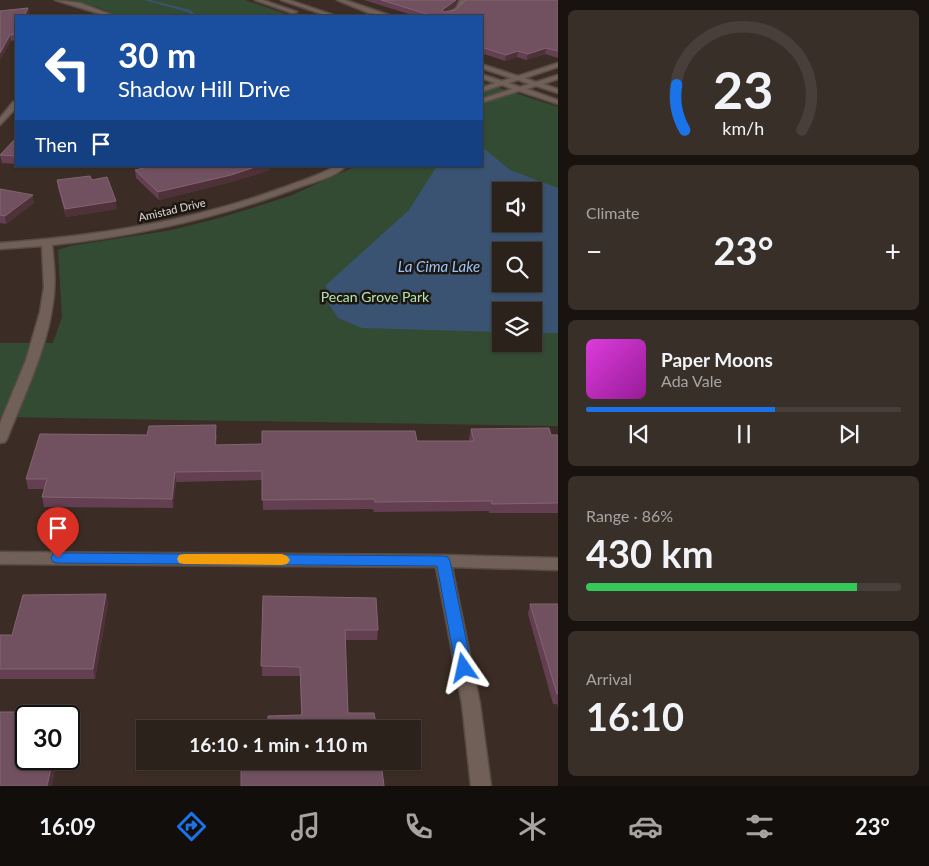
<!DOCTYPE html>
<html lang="en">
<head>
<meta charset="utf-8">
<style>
  body { margin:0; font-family:Lato,sans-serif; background:#382f29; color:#f1f3f6; height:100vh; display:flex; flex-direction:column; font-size:19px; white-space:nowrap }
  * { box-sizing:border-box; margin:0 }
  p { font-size:16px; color:#a6a4a3 }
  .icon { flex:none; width:28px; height:28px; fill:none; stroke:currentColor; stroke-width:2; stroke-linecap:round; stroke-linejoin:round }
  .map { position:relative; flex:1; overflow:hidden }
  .drawer { display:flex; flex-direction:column; gap:10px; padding:10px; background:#18130f; width:371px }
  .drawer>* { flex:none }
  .hud { position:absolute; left:15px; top:15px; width:468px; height:152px; border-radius:0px; box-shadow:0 1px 4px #0004,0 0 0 1px #483f3b; background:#1a4fa0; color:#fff; overflow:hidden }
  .fabs { position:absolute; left:492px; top:182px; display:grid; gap:10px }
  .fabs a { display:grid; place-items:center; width:50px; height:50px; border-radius:0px; background:#2c221c; box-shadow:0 1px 4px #0004,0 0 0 1px #483f3b; font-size:25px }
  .speed { position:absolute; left:15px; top:705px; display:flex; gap:10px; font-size:25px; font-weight:700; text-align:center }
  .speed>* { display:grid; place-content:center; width:65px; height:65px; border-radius:50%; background:#2c221c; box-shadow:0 1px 4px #0004,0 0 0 1px #483f3b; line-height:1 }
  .speed .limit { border:2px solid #111; border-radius:8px; background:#fff; color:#111 }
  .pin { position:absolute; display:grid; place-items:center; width:42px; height:42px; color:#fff; margin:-51px -21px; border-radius:50% 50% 50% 0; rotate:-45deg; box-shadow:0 0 5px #0007 }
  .pin .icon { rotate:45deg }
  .me { position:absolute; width:55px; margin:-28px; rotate:349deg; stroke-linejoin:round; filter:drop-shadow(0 0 4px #0008) }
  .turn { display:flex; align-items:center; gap:18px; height:105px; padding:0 20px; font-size:22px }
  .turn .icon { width:65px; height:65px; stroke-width:2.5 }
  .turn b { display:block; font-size:35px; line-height:42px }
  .then { display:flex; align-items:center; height:48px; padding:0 20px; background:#0003; gap:10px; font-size:19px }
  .big { font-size:38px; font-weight:700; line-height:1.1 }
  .drawer .tile { flex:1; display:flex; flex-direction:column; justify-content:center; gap:8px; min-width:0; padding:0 18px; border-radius:8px; background:#382f29 }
  .drawer .dial { align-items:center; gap:0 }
  .dial svg { height:130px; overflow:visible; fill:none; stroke:#483f3b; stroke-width:7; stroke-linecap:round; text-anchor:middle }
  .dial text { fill:#f1f3f6; stroke:none }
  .song { display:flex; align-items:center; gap:15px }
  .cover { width:60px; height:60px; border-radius:8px; background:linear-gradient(135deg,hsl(300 70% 55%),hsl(300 70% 35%)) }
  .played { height:5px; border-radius:2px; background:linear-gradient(90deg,#1a73e8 60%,#483f3b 60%) }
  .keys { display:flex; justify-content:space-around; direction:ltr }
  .heat { display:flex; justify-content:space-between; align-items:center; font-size:28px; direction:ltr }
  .charge { height:8px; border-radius:4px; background:linear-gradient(90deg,#34c759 86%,#483f3b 0) }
  .trip { position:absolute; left:136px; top:720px; width:285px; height:50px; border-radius:0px; background:#2c221c; box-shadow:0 1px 4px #0004,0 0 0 1px #483f3b; font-weight:700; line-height:50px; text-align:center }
  .menu { display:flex; height:80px; justify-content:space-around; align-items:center; background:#120e0b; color:#a6a4a3 }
  .menu .icon { width:35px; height:35px }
  .menu .selected { color:#1a73e8 }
  .menu b { font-size:22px; color:#f1f3f6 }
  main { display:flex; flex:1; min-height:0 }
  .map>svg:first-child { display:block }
  .green { fill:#344b33; fill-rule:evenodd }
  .water { fill:#3a5372; fill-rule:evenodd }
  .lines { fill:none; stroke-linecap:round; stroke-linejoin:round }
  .stream { fill:#3a5372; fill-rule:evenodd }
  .minor-casing { stroke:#574c45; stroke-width:3 }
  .minor { fill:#706057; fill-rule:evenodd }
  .wall { fill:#633f51 }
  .shaded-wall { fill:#4e3139 }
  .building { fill:#71505f; stroke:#826571 }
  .route { fill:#1a73e8; stroke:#114b97 }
  .slow { fill:#f59e0b }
  .labels { text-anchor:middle; stroke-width:5; stroke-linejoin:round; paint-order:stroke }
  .far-street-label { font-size:11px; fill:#e1d8d3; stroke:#1d1713 }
  .park-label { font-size:14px; fill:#b2e6b0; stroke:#1d1713 }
  .water-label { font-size:15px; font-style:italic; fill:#99c4fa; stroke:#1d1713 }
</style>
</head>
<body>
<main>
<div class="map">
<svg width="558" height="786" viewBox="0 0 558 786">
  <rect width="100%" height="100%" fill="#3b2d25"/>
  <path class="green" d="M69 0H245L292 16H120L97 7Z
    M481 82 558 107V426L0 417V343H53L62 317 58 250 70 246 172 230 223 217 290 196 356 166H481ZM501 191H534V224H501ZM501 251H534V284H501ZM501 311H534V344H501Z"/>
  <path class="water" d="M481 146 510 170 558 188V333H534V311H501V332L362 328 338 318 328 303 326 285 409 210 437 166H481ZM501 191H534V224H501ZM501 251H534V284H501Z"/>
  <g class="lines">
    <path class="stream" d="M144 0H150L190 10 197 16H193L188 12Z"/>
    <g class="minor-casing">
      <path id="minor" d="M55 0 80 3 115 16H107Z
        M255 0H263L297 12 292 13Z
        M281 0H289L336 16H328Z
        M337 0H345L392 16 369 13Z
        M460 0H466C460 10 455 16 443 16L456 8Z
        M558 63V67L525 78 536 82 558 75V79L543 84 558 89V93L536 86 527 89 558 100V104L519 91 481 103V99L512 89 502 85 481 92V88L495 83 481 78V74L502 81 511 78 481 68V64L518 76ZM518 80 529 84 520 87 509 83Z
        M13 102H16V108L0 125V118Z
        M336 166H346C334 178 313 182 297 188 218 218 136 236 52 245 54 264 56 283 53 302 47 350 24 395 7 439L5 442 0 443V423L26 360 40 312 44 287 42 246 0 249V243C95 236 189 222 279 189 298 182 318 176 336 166Z
        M0 552 443 555 558 558V570L452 567 480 704 491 786H471L462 704 436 567 0 564Z"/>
    </g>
    <use href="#minor" class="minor"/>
  </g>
  <path class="wall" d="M364 0H458L455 7 448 11 558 0V58L545 54 526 60 517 57 505 61 481 53V16H415Z
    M28 8 29 14 28 16H16V40L11 41 0 11Z
    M16 138V164L2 163 0 155Z
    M153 166H270V170L231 182 159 200 136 178 135 170Z
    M57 180H92L117 209 66 217 58 188Z
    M0 189 34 203 6 224 0 223Z
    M471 429 558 435V513H489V511L374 512 373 509 263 510 262 480 176 482 173 508 44 507 42 497 44 489H28L26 479 217 435 216 445 470 441 469 439Z
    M106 594 108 604 95 679H0V635H12Z
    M263 596 378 630 377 640H345L348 713 301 715 300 676H262Z
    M530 604H558V708L557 704H553L528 614Z"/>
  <path class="shaded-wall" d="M456 0H458L455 7 441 16 442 10Z
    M28 8 29 14 28 16H24Z
    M10 35 11 41 0 61V53Z
    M546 48 545 54 526 60 528 54Z
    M518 51 517 57 505 61 506 55Z
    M258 166H270V170L231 182 159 200 158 192Z
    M33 195 34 203 6 224 5 216Z
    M116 201 117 209 66 217 65 209Z
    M175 472 176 482 173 508 172 499Z
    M106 594 108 604 95 679 93 669Z
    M53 759H58L52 786H47Z"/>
  <path class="building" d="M381 0H456L442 10 444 12 455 10 464 2 465 0H558V51L546 48 528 54 518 51 506 55 481 47V16H433Z
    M28 8 24 16H16V32L15 34 10 35 0 53V11Z
    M16 138V156L0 155Z
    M153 166H258L231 175 158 192 135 170Z
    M90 176 92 180 107 177 116 201 65 209 57 180Z
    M0 189 33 195 5 216 0 215Z
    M216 425 215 445 262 444V431H415L417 441H474L471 429 549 428 551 435H558V503L492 504 491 501 375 502 374 499 262 500V471L175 472 172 499 42 497 47 479H26L40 434 147 435 149 426Z
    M106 594 93 669H0V635H12L23 595Z
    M263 596 376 598 378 630H345L348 713H374L377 729H268V716L302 715 300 667 261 666Z
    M530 604H558V694H557Z
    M0 712H64L63 716H26V759H53L47 786H0Z
    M241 761H381L384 786H241Z"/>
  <path class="route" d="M58 553 443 556 448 557 450 561 472 668 469 673 464 675 458 673 456 668 437 566 58 563 53 562 51 558 53 554Z"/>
  <path class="slow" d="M184 554H282L287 556 290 560 287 564 282 565 184 564 179 563 177 559 179 555Z"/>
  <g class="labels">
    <g class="far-street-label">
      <text transform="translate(172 210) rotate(-13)" y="4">Amistad Drive</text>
    </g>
    <g class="park-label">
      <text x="375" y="302">Pecan Grove Park</text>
    </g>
    <g class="water-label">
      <text x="439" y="272">La Cima Lake</text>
    </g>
  </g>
</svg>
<div class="fabs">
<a><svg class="icon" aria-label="sound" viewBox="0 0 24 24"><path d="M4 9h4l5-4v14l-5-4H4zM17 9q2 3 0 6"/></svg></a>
<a><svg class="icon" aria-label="search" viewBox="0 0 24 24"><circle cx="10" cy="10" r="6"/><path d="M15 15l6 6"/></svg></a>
<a><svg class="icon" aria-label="layers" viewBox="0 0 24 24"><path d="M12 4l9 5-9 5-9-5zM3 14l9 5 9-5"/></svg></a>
</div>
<div class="speed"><div class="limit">30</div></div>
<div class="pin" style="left:58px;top:558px;background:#d93025"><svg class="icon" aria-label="arrive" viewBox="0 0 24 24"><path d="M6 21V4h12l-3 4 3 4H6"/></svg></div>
<svg class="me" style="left:464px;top:668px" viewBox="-20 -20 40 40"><path d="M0-17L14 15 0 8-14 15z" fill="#1a73e8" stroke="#fff" stroke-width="4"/></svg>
<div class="trip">16:10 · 1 min · 110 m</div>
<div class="hud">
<div class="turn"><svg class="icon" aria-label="left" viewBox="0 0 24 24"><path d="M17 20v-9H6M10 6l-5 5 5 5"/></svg><div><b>30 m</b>Shadow Hill Drive</div></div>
<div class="then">Then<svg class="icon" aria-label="arrive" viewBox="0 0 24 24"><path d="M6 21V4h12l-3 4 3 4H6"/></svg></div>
</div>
</div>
<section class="drawer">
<div class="tile dial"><svg viewBox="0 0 100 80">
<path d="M14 69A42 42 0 1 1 86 69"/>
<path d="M14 69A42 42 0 0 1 9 41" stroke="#1a73e8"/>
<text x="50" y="56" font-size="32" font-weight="700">23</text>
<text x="50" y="72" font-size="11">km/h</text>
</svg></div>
<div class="tile"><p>Climate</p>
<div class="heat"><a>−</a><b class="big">23°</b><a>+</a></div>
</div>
<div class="tile">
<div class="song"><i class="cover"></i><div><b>Paper Moons</b><p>Ada Vale</p></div></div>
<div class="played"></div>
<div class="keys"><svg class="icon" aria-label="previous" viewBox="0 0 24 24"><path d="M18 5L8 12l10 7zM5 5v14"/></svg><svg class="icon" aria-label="pause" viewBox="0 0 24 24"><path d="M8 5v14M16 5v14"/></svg><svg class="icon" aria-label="next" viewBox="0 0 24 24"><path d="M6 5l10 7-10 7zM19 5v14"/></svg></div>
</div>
<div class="tile"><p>Range · 86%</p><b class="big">430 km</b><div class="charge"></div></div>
<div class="tile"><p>Arrival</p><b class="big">16:10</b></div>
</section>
</main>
<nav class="menu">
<b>16:09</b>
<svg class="icon selected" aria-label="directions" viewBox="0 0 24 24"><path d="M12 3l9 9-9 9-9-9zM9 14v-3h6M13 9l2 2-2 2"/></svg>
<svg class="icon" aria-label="music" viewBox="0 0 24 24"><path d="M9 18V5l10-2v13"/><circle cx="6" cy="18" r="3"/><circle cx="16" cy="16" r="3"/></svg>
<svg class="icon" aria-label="phone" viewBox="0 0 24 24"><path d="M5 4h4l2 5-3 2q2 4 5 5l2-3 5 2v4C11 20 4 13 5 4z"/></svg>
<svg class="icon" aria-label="climate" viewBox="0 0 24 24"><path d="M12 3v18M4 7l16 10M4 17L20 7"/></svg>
<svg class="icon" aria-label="car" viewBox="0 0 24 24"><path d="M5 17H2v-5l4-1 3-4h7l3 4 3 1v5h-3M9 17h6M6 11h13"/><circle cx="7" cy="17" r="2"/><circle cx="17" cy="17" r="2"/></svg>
<svg class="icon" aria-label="filters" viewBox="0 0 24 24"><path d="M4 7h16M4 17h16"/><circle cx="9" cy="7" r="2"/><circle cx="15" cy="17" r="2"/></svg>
<b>23°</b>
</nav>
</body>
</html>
